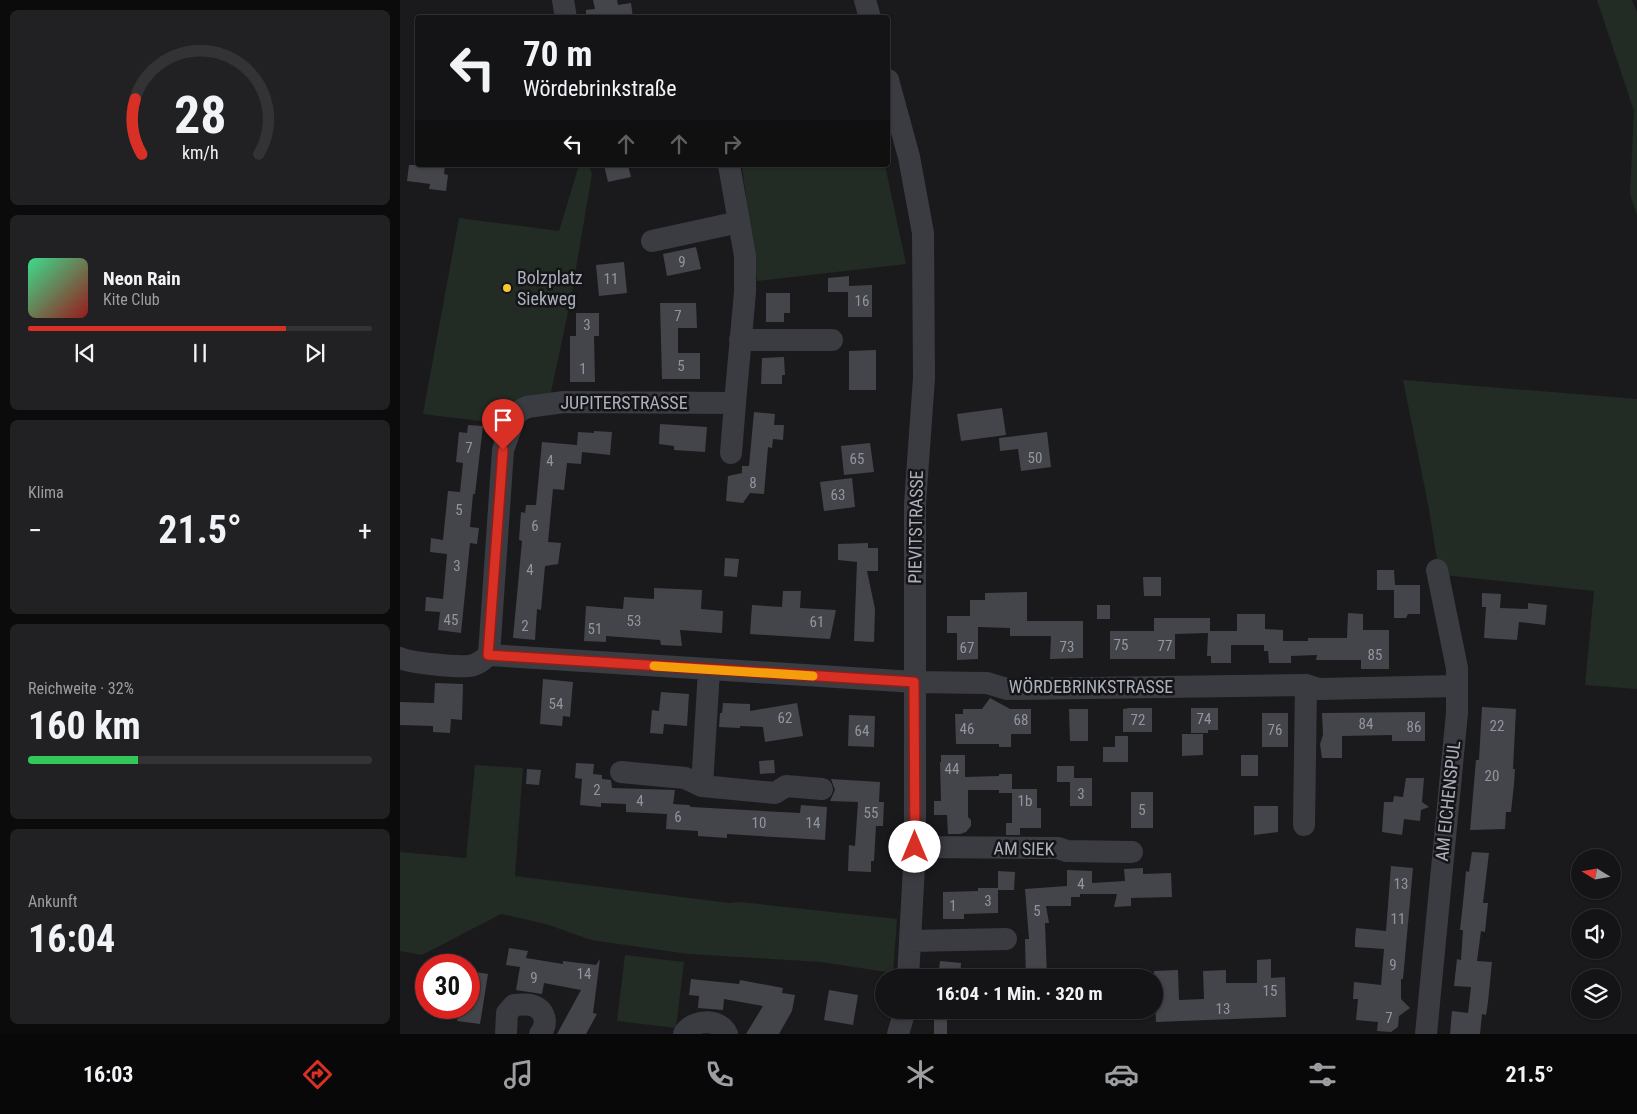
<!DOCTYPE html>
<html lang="de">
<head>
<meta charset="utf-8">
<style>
  body { margin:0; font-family:"Roboto Condensed",sans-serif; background:#212123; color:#f1f3f6; height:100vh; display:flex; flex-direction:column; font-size:19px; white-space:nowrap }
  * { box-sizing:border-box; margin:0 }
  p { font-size:16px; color:#9d9ea1 }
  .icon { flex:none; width:28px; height:28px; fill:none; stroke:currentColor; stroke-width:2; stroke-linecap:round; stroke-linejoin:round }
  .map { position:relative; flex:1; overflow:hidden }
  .side { display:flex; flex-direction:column; gap:10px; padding:10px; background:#0b0b0c; width:400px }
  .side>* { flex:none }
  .top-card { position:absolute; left:15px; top:15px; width:475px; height:152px; border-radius:5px; box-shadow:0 1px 4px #0004,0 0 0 1px #333335; background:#141416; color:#f1f3f6; overflow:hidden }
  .needle { width:32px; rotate:281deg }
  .tools { position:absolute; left:1171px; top:849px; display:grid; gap:10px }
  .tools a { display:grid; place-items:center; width:50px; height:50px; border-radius:50%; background:#141416; box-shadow:0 1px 4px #0004,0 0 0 1px #333335; font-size:25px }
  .speed { position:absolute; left:15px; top:954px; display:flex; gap:10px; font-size:25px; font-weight:700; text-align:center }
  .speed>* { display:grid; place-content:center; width:65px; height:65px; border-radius:50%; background:#141416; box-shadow:0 1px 4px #0004,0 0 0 1px #333335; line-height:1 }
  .speed .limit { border:8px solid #d22; background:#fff; color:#111 }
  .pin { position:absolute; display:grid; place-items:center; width:42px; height:42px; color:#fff; margin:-51px -21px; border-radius:50% 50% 50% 0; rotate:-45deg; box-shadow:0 0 5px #0007 }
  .pin .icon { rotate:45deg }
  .me { position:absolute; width:55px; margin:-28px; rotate:0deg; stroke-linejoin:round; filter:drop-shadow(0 0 4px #0008) }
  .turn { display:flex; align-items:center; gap:18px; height:105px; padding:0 25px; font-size:22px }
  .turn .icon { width:65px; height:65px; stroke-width:2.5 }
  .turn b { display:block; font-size:35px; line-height:42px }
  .lanes { display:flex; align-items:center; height:48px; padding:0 25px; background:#0003; justify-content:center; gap:25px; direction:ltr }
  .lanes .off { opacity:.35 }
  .big { font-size:38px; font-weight:700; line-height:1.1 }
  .side .card { flex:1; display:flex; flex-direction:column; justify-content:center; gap:8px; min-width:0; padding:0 18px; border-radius:8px; background:#212123 }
  .side .dial { align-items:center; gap:0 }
  .dial svg { height:130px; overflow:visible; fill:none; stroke:#333335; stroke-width:7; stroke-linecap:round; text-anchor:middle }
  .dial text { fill:#f1f3f6; stroke:none }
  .song { display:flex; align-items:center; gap:15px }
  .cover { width:60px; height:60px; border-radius:8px; background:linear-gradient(135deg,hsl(150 70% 55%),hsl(0 70% 35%)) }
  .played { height:5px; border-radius:2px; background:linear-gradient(90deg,#d93025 75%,#333335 75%) }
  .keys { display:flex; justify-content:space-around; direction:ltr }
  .heat { display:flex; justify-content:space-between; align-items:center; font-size:28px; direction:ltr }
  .charge { height:8px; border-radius:4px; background:linear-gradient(90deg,#34c759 32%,#333335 0) }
  .trip { position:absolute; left:475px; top:969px; width:288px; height:50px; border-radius:25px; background:#141416; box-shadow:0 1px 4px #0004,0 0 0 1px #333335; font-weight:700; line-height:50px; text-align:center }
  .dock { display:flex; height:80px; justify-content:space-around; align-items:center; background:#080809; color:#9d9ea1 }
  .dock .icon { width:35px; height:35px }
  .dock .active { color:#d93025 }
  .dock b { font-size:22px; color:#f1f3f6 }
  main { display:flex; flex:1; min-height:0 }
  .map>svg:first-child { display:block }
  .green { fill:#222b24 }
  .building { fill:#44454a }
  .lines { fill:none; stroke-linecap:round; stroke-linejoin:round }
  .minor { stroke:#3b3c42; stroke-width:22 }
  .route-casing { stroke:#8d1f18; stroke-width:12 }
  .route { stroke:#d93025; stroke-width:9 }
  .slow { stroke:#f59e0b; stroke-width:9 }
  .poi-dot { fill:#fcc633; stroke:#151518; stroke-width:2 }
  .labels { text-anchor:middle; stroke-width:5; stroke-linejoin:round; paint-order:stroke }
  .number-label { font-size:15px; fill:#9295a0 }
  .poi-label { font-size:18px; fill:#acb0bd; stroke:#151518; text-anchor:start }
  .street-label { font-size:18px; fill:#acb0bd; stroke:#151518 }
</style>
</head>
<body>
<main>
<section class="side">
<div class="card dial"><svg viewBox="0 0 100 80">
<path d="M14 69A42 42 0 1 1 86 69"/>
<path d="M14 69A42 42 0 0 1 10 35" stroke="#d93025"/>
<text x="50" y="56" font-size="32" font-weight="700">28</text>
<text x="50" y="72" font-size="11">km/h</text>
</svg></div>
<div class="card">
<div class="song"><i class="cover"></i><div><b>Neon Rain</b><p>Kite Club</p></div></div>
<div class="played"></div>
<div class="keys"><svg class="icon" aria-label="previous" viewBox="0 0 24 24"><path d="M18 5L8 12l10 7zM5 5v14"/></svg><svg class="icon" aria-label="pause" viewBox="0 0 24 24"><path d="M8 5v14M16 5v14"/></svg><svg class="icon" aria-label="next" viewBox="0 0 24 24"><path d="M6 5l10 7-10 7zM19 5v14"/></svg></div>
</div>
<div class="card"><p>Klima</p>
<div class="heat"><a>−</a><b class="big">21.5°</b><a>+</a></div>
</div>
<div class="card"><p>Reichweite · 32%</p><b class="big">160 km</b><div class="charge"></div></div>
<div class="card"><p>Ankunft</p><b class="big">16:04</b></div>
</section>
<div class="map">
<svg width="1237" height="1034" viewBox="0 0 1237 1034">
  <rect width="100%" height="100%" fill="#1a1a1d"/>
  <path class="green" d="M1197 0H1232L1237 12V215L1230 194 1234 111Z
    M179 165H189L192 174 171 298 150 397 108 405 104 424 23 414 59 218 159 231Z
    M345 165H485L506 264 357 281 342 166Z
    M1003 380 1237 399V689L1185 685 1194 591 1044 575 1038 565 1028 504Z
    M75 765 123 768 115 876 329 903 340 902 497 919 493 973 421 962 288 954 191 940 146 924 101 914 22 955 0 951V852L66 858Z
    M225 955 284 962 276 1028 217 1021Z"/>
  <path class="building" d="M193 0H217L218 5 231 3 233 18H186V10L195 9Z
    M9 165H45L44 174 48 175 46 191 29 189 30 184 7 181Z
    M204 165H228L231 177 208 182Z
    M296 247 301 269 267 276 263 254Z
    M224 262 227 293 199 296 196 265Z
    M449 276V286L472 285V317H448V292H428V278Z
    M366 293H390V313H384V322H366Z
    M260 303H296L297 328H278V353H300V379H262Z
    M176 313H199V336H194L195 382H170V336H176Z
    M476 350V390H449V351Z
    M384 357 385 375H382V384H361L362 358Z
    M602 408 606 435 561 441 557 414Z
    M354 412 375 414 374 425H384L383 440 373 439 372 448 368 447 364 494 350 493 343 503 326 501 328 476 342 473V466H349Z
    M260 424 307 427 305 452 274 450V446L259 444Z
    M68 425 83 426 75 494H73L70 527 79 528 77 544 70 543 61 633 38 630 40 612 25 611 26 597 43 599 47 554 30 552 31 538 43 540 48 491 60 492 63 463 56 462 59 432 67 433Z
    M194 431 212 432 210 455 182 452 181 464 167 463 164 490 153 489 148 542 161 543 158 564 145 566 141 610 137 609 135 640 113 638 122 541 119 540 121 512 125 513 126 505H136L142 442 177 445 178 432 194 433Z
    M647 432 651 467 621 471 618 449 600 451 599 438Z
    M470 443 474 472 444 475 441 446Z
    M452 478 455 507 424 511 420 482Z
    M468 543V548H478V571H467L475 609 474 642 454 641 457 562 438 560V544Z
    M325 558 339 559 337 577 324 576Z
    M977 570H994L995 585H1020V614H1008L1006 618H994V590H977Z
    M743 577H761V596H744Z
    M254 588 302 590 301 609 323 611 322 633 280 630 282 646 261 645 260 640 206 636V642L184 641 186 606 223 609 224 597 254 599Z
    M383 591H401L400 608 436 610 430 639 350 634 352 605 382 607Z
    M627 592V621H683V658L650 659 651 636H610V628L578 627V659L557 660V633H547V616H570V600H585V593Z
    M1082 593 1101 594 1100 608 1128 609V603L1147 605 1145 625 1119 622 1117 640 1084 638 1086 607H1082Z
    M697 605H710V619H697Z
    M948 613 963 614V630H989V669H961V660H916L917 655 891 656V663H869L868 651H864V645H831V663H811V656H807L808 633 775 634V659H710V631H754V618H810V631H837V614H865V629L883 630V641H908V638H947Z
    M143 679 173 682 170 717 163 716 162 726 140 724Z
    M35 683 63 684 62 720 51 719 50 733 33 732V726L0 725V702L34 703Z
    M261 692 289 694 287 726 264 724 263 734 250 733 252 710 259 711Z
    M590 698 610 709H631V734H611V747H599V744H556L555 714H563V709H582Z
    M323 703 350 704V711L397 703 403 736 365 742 363 727 340 726V728L319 727 320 713H322Z
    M1082 707 1116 709 1113 769H1115L1114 784 1111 812H1106L1105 829 1070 830 1076 760H1079Z
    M729 708H752V732H723V709Z
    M791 708H818V730H808V733H791Z
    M669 709H688V741H670Z
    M1025 712V741H992V735L942 736V758H922L920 744 923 735 922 713Z
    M862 713H888V747H862Z
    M449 715 475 716 474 747 448 746Z
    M782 734H803V755L782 756Z
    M715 736H728V762H703V747H715Z
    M541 755H565V777L599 776V774H612V789H637V808H641V828H620V835H606V823H612V793H599V790H568V817L571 820V826L566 832 560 834H548L547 815H534V801H541L540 762H541Z
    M841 755H858V776H841Z
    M374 760 375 773 360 774 359 761Z
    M176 763 194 764 193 774 202 775V779L211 780 212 788 275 790 273 804 289 805 291 807 400 813 401 805 427 807 425 840 327 834V838L298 836V831L266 829 267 814 226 812V804L201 803V807L180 805 182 779 175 778Z
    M657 766H674V778H692V806H670V782H657Z
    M127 769 141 770 139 785 126 784Z
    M1006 778H1024L1022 802 1029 807 1021 810 1020 821 1004 819 1002 835 982 832 984 802H993L994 796 1003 797Z
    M431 779 480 782 479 802H484L483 826H476L474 861H471V872L448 871 449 845 455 846 458 802 430 801 435 790Z
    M731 792H753V828H731Z
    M854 806H878V832L854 835Z
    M1072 852 1089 853 1083 903H1088L1085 932 1081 931 1077 961 1092 962 1088 1002 1086 1015 1082 1014 1080 1034H1050L1052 1011 1068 1013 1071 987 1054 986 1057 959 1061 960 1063 930H1060L1064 893 1066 871 1069 872Z
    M991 866 1013 868 1003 979H1001V999L1010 1008 999 1016 998 1027 991 1032 977 1031 978 1022 956 1020 958 999H953L954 982 981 985 984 949 955 947V939L956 928 986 931Z
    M743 868V874L771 873 772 897 731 898V906L714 907 717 894H680V897H671V906H646L649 923H645L647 978H626L625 939H629L625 889 667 886V870L692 871V883L725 881 724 869Z
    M598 871 615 872 614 890H598V913L564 914V919H543V892L578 891V888H598Z
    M109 948 128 951 126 958 163 964V961L196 965 200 959 193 1013 197 1014 186 1034H157L181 990 144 983 142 994 116 990 120 967 106 965Z
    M871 959V978L885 977 886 1017 756 1022 754 971 778 970 779 1000 804 999 803 971 826 970V983H857V960Z
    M540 961 561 963 560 978H538Z
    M69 971 88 974 80 1024 57 1021 59 1008H69Z
    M291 979 339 984 340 980 383 988 382 993 395 995 392 1011 379 1034H346L363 1006 324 999 323 1010 298 1008 299 996 289 995Z
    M429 990 458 995 453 1025 424 1020Z
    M534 1020H547V1034H534Z"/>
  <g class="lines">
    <path class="minor" d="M163 0 166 18
      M465 0 470 18
      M488 80 509 157 523 233 524 378 515 504V847L508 978
      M329 165 345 256V292L335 403
      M252 241 339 222
      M340 340H432
      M89 655 103 450 116 413 127 407 164 402 335 403 331 453
      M0 658C11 663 55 667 68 666 76 666 83 660 89 655L514 682 587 683 607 689 906 685 919 689 1057 686
      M221 772 285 778 302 786 375 793 386 786 422 789
      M302 786 309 670
      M904 825 906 685
      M515 847 658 848 667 851 732 852
      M511 941 606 939
      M106 1034 107 1013 114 1005C119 1005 125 1004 131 1005 145 1009 149 1023 140 1034
      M284 1034C292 1019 320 1018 327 1034
      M498 1034 505 1010
      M1026 1034 1057 713V668L1037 570"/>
  </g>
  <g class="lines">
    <g class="route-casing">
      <path id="route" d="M103 450 88 655 514 682 515 847"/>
    </g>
    <use href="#route" class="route"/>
    <path class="slow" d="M254 666 413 676"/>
  </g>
  <circle class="poi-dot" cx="107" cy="288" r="5"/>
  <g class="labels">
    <g class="number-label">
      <text x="282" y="267">9</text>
      <text x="211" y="284">11</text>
      <text x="462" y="306">16</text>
      <text x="278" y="321">7</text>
      <text x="187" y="330">3</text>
      <text x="281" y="371">5</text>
      <text x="183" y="374">1</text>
      <text x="69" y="453">7</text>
      <text x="635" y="463">50</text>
      <text x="457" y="464">65</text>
      <text x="150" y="466">4</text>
      <text x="353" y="488">8</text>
      <text x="438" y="500">63</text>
      <text x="59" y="515">5</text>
      <text x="135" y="531">6</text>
      <text x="57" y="571">3</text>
      <text x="130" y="575">4</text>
      <text x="51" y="625">45</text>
      <text x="234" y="626">53</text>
      <text x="417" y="627">61</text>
      <text x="125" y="631">2</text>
      <text x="195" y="634">51</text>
      <text x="721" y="650">75</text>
      <text x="765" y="651">77</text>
      <text x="667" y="652">73</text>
      <text x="567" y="653">67</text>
      <text x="975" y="660">85</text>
      <text x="156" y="709">54</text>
      <text x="385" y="723">62</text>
      <text x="804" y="724">74</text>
      <text x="621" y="725">68</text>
      <text x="738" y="725">72</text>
      <text x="966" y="729">84</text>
      <text x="1097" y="731">22</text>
      <text x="1014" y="732">86</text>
      <text x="567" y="734">46</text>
      <text x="875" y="735">76</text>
      <text x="462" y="736">64</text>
      <text x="552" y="774">44</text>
      <text x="1092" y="781">20</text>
      <text x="197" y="795">2</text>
      <text x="681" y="799">3</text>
      <text x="240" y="806">4</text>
      <text x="625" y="806">1b</text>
      <text x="742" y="815">5</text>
      <text x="471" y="818">55</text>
      <text x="278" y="822">6</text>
      <text x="359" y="828">10</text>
      <text x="413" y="828">14</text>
      <text x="681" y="889">4</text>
      <text x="1001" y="889">13</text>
      <text x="588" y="906">3</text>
      <text x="553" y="911">1</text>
      <text x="637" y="916">5</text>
      <text x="998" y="924">11</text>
      <text x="993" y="970">9</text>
      <text x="184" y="979">14</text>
      <text x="134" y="983">9</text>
      <text x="870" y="996">15</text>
      <text x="823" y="1014">13</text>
      <text x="989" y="1023">7</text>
    </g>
    <g class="poi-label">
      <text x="117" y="284">Bolzplatz<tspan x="117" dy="21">Siekweg</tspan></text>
    </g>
    <g class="street-label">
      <text x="224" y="409">JUPITERSTRASSE</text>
      <text transform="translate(516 527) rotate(-89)" y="6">PIEVITSTRASSE</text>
      <text x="691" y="693">WÖRDEBRINKSTRASSE</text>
      <text transform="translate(1048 801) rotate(-84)" y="6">AM EICHENSPUL</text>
      <text transform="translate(624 849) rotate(1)" y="6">AM SIEK</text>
    </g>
  </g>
</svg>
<div class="tools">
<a><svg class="needle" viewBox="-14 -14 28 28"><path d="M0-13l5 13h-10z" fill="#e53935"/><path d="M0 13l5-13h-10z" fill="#9d9ea1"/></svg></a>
<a><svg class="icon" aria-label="sound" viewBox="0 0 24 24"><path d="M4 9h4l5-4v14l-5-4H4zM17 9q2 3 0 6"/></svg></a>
<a><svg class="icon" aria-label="layers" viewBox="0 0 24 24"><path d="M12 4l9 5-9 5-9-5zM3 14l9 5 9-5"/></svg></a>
</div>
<div class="speed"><div class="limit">30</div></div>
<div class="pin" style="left:103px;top:450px;background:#d93025"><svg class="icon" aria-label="arrive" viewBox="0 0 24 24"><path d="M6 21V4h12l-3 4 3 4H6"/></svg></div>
<svg class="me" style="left:515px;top:847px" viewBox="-20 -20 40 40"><circle r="19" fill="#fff"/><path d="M0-13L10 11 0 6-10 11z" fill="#d93025"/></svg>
<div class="trip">16:04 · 1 Min. · 320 m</div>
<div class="top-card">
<div class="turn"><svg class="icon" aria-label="left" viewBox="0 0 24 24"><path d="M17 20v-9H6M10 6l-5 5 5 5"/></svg><div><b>70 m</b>Wördebrinkstraße</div></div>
<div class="lanes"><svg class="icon" aria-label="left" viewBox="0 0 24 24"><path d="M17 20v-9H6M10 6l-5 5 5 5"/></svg><svg class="icon off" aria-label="ahead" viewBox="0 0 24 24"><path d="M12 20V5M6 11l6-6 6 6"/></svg><svg class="icon off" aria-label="ahead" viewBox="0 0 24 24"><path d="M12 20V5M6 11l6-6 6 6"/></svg><svg class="icon off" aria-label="right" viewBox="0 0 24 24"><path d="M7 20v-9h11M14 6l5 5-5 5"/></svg></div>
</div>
</div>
</main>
<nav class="dock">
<b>16:03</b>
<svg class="icon active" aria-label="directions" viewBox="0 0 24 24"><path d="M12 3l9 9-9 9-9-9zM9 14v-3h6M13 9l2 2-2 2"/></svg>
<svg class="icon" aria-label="music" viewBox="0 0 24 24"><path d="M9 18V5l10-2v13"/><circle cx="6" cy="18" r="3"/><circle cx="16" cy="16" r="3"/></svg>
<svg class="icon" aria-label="phone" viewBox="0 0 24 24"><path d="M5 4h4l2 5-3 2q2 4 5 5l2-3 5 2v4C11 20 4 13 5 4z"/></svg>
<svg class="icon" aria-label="climate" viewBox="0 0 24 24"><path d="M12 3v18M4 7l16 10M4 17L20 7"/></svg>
<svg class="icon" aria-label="car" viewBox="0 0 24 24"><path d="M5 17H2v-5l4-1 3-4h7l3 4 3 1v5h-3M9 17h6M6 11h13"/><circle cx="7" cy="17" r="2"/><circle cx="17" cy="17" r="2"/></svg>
<svg class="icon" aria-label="filters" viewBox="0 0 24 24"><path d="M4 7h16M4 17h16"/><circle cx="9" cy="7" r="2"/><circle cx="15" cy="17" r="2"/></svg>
<b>21.5°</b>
</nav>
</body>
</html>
